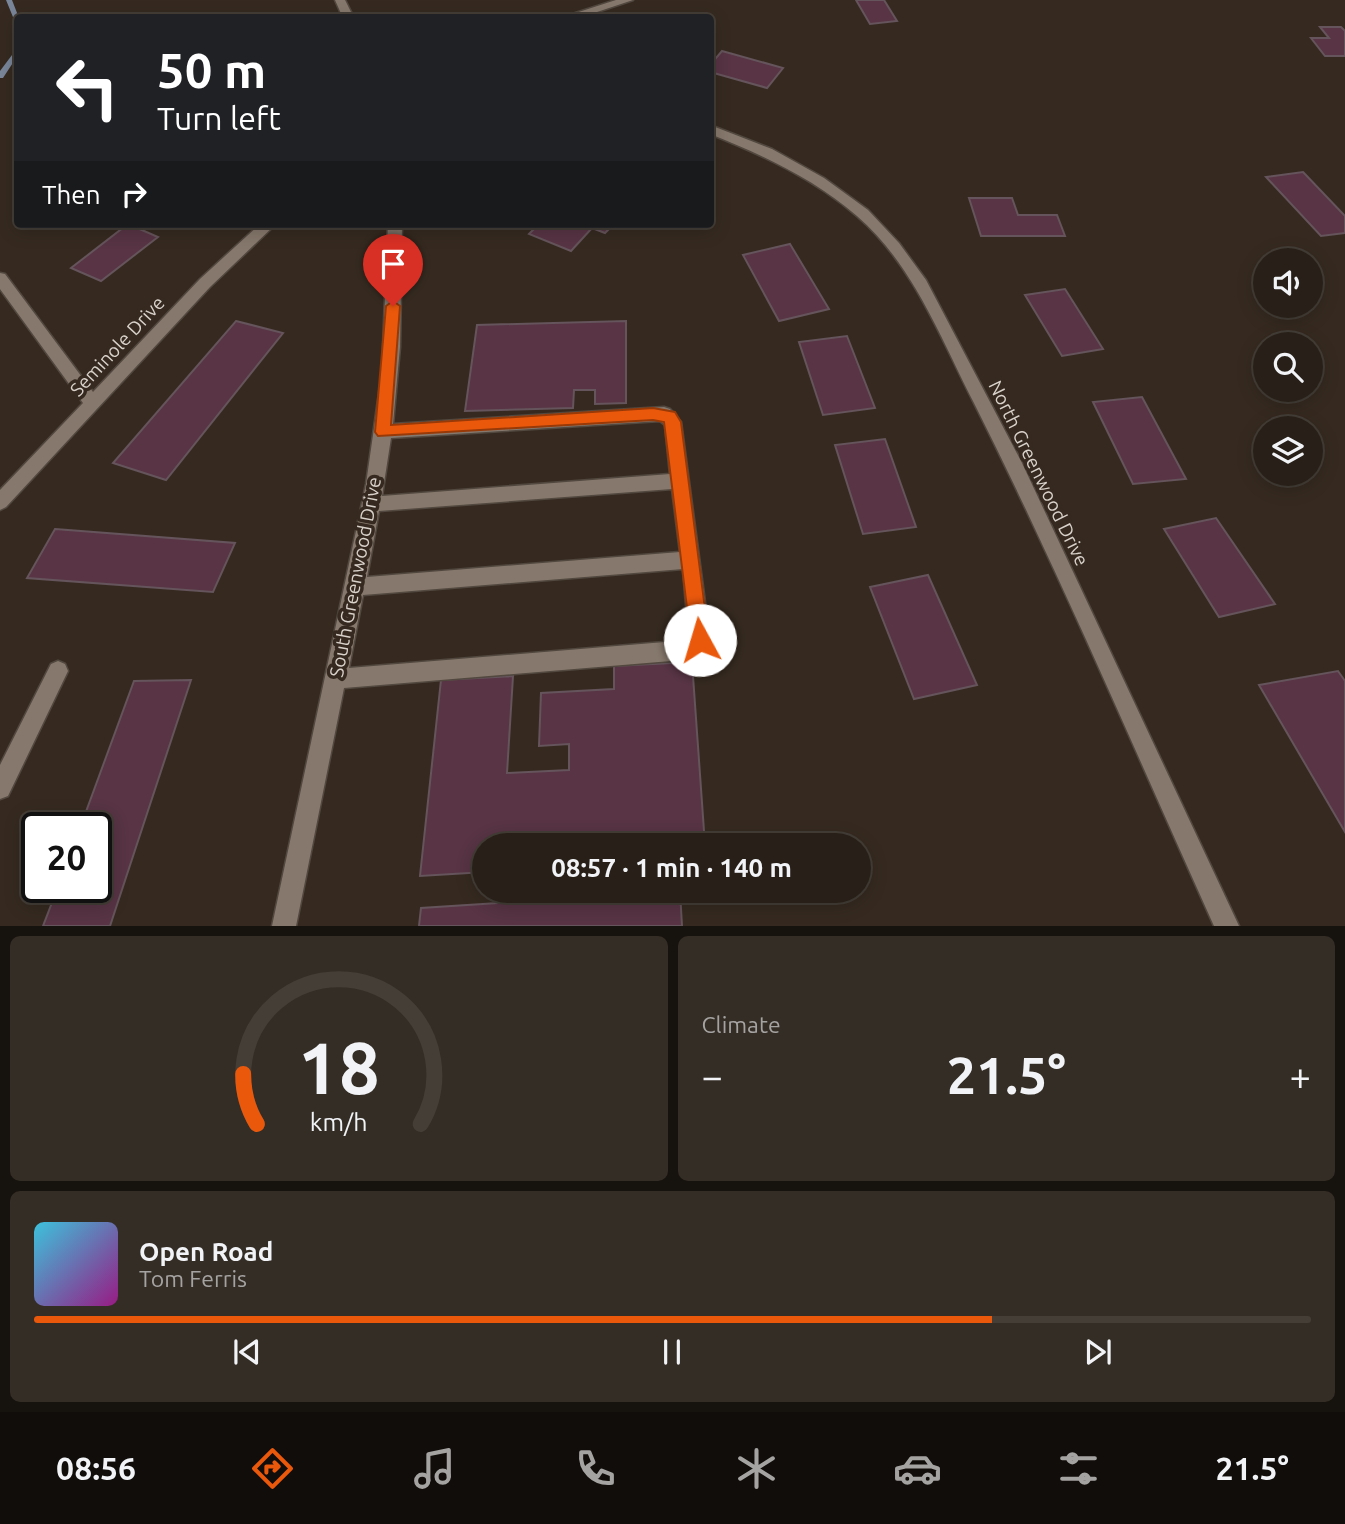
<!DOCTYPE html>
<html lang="en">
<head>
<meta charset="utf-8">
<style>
  body { margin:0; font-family:Ubuntu,sans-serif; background:#342d25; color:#f1f3f6; height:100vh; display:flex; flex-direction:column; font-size:26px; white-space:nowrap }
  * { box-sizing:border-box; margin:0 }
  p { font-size:23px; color:#a5a3a2 }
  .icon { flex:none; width:38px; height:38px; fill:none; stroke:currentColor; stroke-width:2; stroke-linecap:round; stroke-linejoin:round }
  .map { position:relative; height:926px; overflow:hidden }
  .details { display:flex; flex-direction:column; gap:10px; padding:10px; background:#16120d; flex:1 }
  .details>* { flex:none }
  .banner { position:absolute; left:14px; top:14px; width:700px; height:214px; border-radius:7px; box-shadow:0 4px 18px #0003,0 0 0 2px #443e37; background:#202124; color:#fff; overflow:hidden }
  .fabs { position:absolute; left:1253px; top:248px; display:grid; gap:14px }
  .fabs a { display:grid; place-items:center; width:70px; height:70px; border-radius:50%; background:#282018; box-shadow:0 4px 18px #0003,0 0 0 2px #443e37; font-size:35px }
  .speed { position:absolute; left:21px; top:812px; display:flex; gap:14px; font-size:35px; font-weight:700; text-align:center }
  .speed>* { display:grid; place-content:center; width:91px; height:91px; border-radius:50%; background:#282018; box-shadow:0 4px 18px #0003,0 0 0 2px #443e37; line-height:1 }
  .speed .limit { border:4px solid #111; border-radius:10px; background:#fff; color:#111 }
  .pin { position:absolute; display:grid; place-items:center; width:60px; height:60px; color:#fff; margin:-72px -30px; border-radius:50% 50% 50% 0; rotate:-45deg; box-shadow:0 0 7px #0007 }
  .pin .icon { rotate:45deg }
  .me { position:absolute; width:77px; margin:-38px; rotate:354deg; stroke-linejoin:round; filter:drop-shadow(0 0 5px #0008) }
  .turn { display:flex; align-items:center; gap:24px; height:147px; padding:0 28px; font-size:32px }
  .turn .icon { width:91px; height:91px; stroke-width:2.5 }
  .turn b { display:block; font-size:49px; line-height:60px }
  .then { display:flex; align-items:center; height:66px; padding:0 28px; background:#0003; gap:14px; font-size:26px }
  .big { font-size:52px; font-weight:700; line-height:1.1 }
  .details .tile { flex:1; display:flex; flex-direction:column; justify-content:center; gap:10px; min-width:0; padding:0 24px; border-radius:10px; background:#342d25 }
  .details .dial { align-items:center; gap:0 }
  .dial svg { height:182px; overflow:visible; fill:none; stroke:#443e37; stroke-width:7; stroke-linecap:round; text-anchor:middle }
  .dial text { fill:#f1f3f6; stroke:none }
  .song { display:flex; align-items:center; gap:21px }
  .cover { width:84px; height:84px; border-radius:10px; background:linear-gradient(135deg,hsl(190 70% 55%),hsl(310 70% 35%)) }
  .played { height:7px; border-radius:4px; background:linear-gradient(90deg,#ea580c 75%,#443e37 75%) }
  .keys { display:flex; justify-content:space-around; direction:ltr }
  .heat { display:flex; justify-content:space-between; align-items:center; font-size:38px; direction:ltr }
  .details .tiles { flex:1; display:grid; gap:10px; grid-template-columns:1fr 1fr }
  .tile:last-child { grid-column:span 2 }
  .trip { position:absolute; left:472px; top:833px; width:399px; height:70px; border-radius:35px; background:#282018; box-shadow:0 4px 18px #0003,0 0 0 2px #443e37; font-weight:700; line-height:70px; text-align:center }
  .menu { display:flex; height:112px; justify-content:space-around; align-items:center; background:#100d0a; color:#a5a3a2 }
  .menu .icon { width:49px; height:49px }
  .menu .current { color:#ea580c }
  .menu b { font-size:32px; color:#f1f3f6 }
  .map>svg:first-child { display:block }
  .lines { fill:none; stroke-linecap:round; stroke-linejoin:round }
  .stream { fill:#798599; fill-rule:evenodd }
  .building { fill:#583444; stroke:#65545b; stroke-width:2 }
  .minor-casing { stroke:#52483f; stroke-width:3 }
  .minor { fill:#86786c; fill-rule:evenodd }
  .route { fill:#ea580c; stroke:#983908; stroke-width:2 }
  .labels { text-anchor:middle; stroke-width:7; stroke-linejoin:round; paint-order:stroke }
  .street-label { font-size:19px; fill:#d9d2cb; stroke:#362a20 }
</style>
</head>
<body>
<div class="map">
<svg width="1345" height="926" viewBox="0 0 1345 926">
  <rect width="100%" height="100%" fill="#362a20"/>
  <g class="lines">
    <path class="stream" d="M6 0H12L19 18H18V24L15 22Z
      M18 47V55L3 78H0V71Z"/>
  </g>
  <path class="building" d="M856 0H884L897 21 870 24Z
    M1320 27H1341L1345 31V56H1325L1311 38H1329Z
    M722 51 783 68 767 88 710 72V65Z
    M1303 172 1345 216V233L1321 236 1266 177Z
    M969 198H1012L1018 215H1057L1065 236H981Z
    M128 224 158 237 101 281 71 268Z
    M539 224H614L605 233 592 228 571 251 529 234Z
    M790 244 829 309 779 321 743 255Z
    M1065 289 1103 349 1062 356 1025 295Z
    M236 321 283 333 166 480 113 463Z
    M626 321V403L595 404V390H574L573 408 465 411 477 325Z
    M847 336 875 408 823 415 799 342Z
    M1142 397 1186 479 1133 484 1093 402Z
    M885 439 916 527 863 534 835 445Z
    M1216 518 1275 604 1219 617 1164 529Z
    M55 529 235 543 213 592 27 578Z
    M928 575 977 685 914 699 870 587Z
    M692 662 705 845H485V872L420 876 441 680 513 676 507 773 569 770V744L539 746 541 693 614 689V666Z
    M1338 671 1345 681V832L1259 685Z
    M191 680 110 926H43L58 887H96V828H80L134 681Z
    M680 891 682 926H419L421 908Z"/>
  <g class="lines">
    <g class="minor-casing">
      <path id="minor" d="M335 0H345L354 18H343Z
        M616 0H633L579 18H560Z
        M710 125 772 149 824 178 868 210 899 243 926 280 1022 463 1239 926H1214C1135 751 1060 574 974 403 941 339 913 264 857 216 814 179 763 155 710 134Z
        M260 224H276L210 287 6 507 0 510V490L83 403 0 289V273L5 274 93 392 200 279Z
        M388 224H402L400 347 393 424 664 407 670 409 681 422 710 640 702 656 695 659 344 688 296 926H272L366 484 382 372ZM660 421 665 425 670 474 382 496 391 438ZM672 489 680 552 367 577 379 511ZM683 569 689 640 349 668 363 595Z
        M58 661 65 664 68 671 8 796 0 799V765L51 664Z"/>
    </g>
    <use href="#minor" class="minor"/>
  </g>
  <path class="route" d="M393 301 400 306 391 425 653 408 675 412 681 422 709 640 706 646 700 648 694 646 691 640 664 422 653 420 378 436 375 432 386 306Z"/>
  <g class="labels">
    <g class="street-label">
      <text transform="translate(117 346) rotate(-47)" y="7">Seminole Drive</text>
      <text transform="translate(1039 473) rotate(64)" y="7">North Greenwood Drive</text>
      <text transform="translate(355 577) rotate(-79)" y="7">South Greenwood Drive</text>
    </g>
  </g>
</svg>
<div class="fabs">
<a><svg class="icon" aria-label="sound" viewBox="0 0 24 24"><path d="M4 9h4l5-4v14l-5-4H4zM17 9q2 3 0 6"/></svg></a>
<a><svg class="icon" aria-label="search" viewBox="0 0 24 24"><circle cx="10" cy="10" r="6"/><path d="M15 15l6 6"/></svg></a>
<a><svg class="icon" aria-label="layers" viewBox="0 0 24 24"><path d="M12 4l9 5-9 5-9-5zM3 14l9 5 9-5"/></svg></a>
</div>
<div class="speed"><div class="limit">20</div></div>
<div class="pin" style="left:393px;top:306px;background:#d93025"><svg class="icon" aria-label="arrive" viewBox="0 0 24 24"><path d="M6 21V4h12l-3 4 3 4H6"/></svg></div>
<svg class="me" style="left:700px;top:640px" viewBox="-20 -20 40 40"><circle r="19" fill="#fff"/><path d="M0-13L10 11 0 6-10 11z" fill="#ea580c"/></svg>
<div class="trip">08:57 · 1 min · 140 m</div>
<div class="banner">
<div class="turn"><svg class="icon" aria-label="left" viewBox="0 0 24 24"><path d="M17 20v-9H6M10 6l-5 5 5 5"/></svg><div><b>50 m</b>Turn left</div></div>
<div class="then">Then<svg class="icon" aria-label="right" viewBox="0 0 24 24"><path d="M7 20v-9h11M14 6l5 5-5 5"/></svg></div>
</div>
</div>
<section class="details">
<div class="tiles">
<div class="tile dial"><svg viewBox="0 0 100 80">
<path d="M14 69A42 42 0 1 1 86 69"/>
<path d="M14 69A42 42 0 0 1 8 47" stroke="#ea580c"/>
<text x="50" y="56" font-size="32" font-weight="700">18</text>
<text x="50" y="72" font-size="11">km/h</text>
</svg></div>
<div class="tile"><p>Climate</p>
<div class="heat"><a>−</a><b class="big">21.5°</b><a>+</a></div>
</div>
<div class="tile">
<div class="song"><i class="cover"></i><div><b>Open Road</b><p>Tom Ferris</p></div></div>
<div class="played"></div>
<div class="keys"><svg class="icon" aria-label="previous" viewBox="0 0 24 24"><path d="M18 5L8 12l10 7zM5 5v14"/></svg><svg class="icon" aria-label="pause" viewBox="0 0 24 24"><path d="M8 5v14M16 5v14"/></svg><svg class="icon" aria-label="next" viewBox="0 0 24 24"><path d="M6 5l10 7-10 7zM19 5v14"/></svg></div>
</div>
</div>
</section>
<nav class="menu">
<b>08:56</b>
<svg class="icon current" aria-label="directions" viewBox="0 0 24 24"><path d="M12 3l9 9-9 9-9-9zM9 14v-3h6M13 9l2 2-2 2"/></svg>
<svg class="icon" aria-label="music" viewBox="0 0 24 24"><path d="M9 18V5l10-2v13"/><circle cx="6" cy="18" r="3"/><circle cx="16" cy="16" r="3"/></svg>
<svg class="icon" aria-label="phone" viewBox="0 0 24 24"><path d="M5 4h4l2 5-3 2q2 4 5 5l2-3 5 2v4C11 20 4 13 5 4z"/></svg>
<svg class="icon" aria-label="climate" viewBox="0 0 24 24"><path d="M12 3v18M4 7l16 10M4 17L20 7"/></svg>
<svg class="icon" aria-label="car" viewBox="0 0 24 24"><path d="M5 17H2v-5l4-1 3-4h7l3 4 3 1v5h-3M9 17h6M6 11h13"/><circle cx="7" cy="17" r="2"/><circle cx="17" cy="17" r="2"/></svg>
<svg class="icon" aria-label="filters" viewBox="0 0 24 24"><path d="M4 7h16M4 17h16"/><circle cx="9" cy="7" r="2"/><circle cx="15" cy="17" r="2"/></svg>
<b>21.5°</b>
</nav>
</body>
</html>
